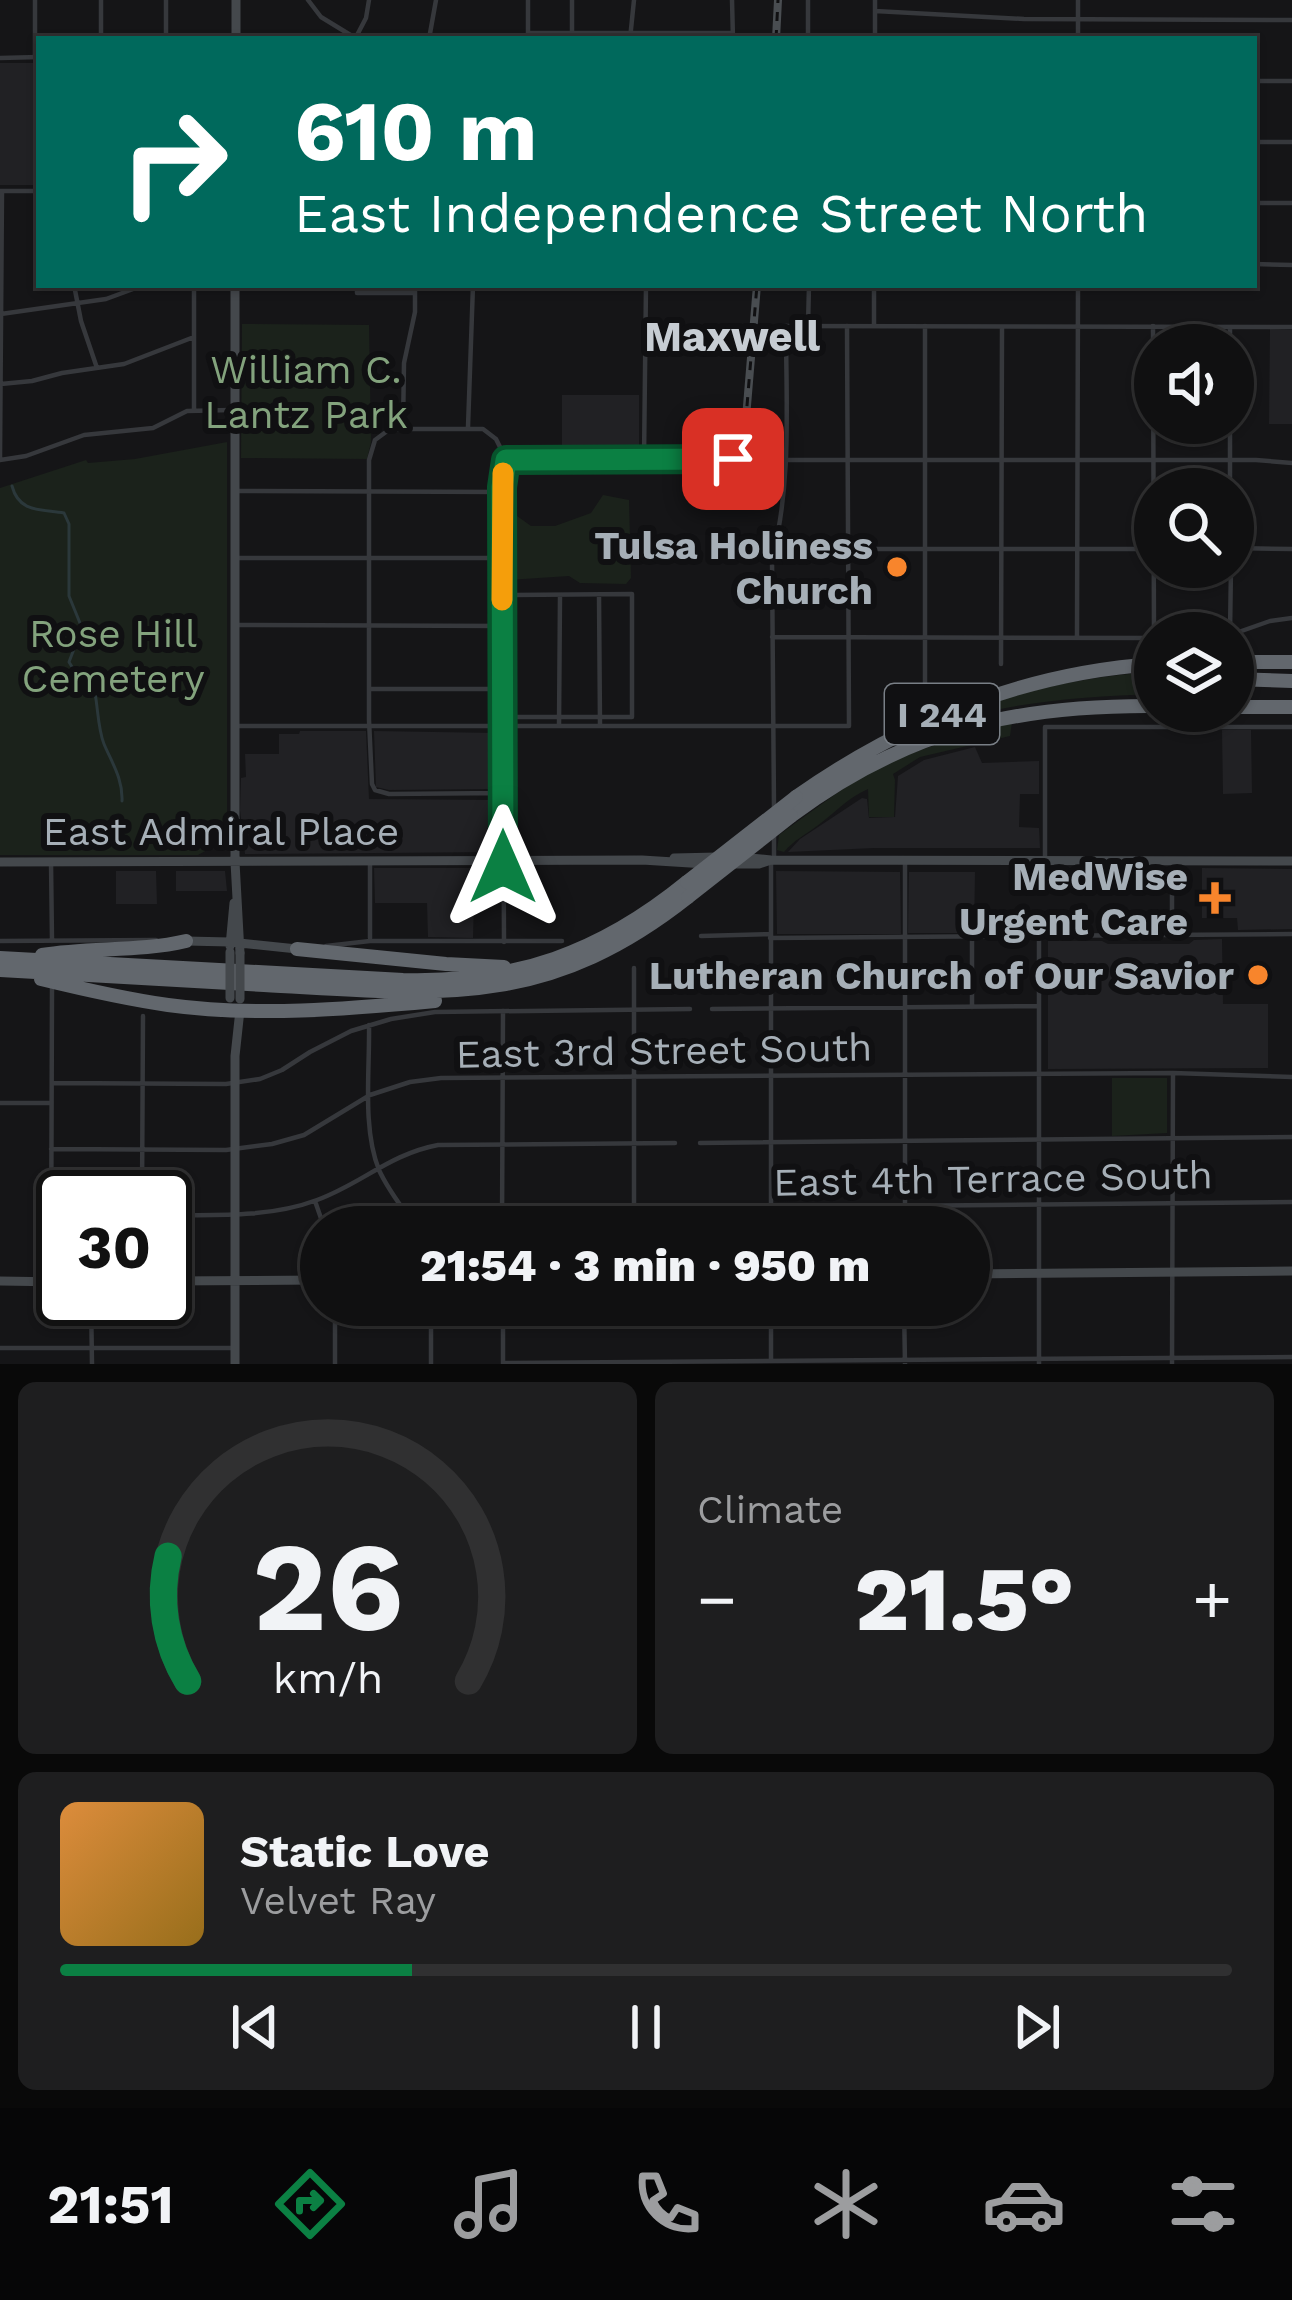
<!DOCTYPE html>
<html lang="en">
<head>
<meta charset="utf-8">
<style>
  body { margin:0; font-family:"Work Sans",sans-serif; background:#1e1e1f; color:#f1f3f6; height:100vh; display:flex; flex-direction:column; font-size:45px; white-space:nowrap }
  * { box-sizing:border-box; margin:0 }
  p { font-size:39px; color:#9c9d9f }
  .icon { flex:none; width:66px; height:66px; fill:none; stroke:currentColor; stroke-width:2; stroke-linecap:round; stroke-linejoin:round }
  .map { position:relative; height:1364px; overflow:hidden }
  .sheet { display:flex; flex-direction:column; gap:18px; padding:18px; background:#090909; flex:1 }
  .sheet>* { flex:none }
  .banner { position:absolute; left:36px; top:36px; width:1221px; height:252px; border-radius:0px; box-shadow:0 3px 9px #0004,0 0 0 3px #303031; background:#00695c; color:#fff; overflow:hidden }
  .tools { position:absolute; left:1134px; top:324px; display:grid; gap:24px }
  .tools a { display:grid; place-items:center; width:120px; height:120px; border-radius:50%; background:#101011; box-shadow:0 3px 9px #0004,0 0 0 3px #303031; font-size:60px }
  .speed { position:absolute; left:36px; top:1170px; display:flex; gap:24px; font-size:60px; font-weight:700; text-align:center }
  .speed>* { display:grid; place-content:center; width:156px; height:156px; border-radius:50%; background:#101011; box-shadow:0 3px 9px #0004,0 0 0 3px #303031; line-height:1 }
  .speed .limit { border:6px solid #111; border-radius:18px; background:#fff; color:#111 }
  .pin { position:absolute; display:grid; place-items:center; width:102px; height:102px; color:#fff; margin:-51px; border-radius:24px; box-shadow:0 6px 18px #0006 }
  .me { position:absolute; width:132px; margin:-66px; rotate:0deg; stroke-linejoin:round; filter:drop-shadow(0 0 9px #0008) }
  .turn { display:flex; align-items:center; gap:42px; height:252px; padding:0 60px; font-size:54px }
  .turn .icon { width:156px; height:156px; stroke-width:2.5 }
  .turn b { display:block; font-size:84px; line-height:102px }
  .big { font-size:90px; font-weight:800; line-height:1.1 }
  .sheet .widget { flex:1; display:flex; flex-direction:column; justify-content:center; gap:18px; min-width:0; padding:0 42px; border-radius:18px; background:#1e1e1f }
  .sheet .dial { align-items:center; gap:0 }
  .dial svg { height:312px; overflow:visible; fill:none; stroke:#303031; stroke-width:7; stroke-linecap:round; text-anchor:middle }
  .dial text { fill:#f1f3f6; stroke:none }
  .song { display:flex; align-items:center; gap:36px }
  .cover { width:144px; height:144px; border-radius:18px; background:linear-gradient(135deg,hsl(30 70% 55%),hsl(40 70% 35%)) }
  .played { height:12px; border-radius:6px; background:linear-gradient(90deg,#0b8043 30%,#303031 30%) }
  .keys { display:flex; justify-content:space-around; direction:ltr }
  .heat { display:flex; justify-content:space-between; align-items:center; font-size:66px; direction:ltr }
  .sheet .tiles { flex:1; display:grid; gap:18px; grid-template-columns:1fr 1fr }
  .widget:last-child { grid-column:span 2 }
  .trip { position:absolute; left:300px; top:1206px; width:690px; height:120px; border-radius:60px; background:#101011; box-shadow:0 3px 9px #0004,0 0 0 3px #303031; font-weight:800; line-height:120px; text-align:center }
  .dock { display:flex; height:192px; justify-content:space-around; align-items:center; background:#060607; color:#9c9d9f }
  .dock .icon { width:84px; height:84px }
  .dock .active { color:#0b8043 }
  .dock b { font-size:54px; color:#f1f3f6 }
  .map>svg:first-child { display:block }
  .built { fill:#212124 }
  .green { fill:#1b221b }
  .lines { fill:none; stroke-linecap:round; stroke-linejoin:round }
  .stream { stroke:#2b383b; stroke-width:3 }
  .street { stroke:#36383c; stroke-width:4.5 }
  .secondary { stroke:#44484c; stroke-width:9 }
  .highway { stroke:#62676d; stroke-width:14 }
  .rail-casing { stroke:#494d51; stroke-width:8 }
  .rail { stroke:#101012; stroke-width:3; stroke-dasharray:9; stroke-linecap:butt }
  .secondary-bridge { stroke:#44484c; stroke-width:9 }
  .highway-bridge { stroke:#62676d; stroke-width:14 }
  .route-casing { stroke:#07532c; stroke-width:30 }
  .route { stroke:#0b8043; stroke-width:21 }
  .slow { stroke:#f59e0b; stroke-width:21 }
  .poi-dot { fill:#f8852c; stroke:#101012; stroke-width:4.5 }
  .labels { text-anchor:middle; stroke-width:12; stroke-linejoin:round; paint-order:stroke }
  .shield { fill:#101012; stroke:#797f86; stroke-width:3 }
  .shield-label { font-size:36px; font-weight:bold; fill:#a6afb7 }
  .park-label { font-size:39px; fill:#83a37d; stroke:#101012 }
  .poi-label { font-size:39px; font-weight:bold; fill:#a6afb7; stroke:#101012; text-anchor:end }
  .street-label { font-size:39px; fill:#a6afb7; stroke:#101012 }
  .neighbourhood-label { font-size:42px; font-weight:bold; fill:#c7cdd3; stroke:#101012 }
</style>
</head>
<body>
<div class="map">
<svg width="1292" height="1364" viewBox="0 0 1292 1364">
  <rect width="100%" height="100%" fill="#151517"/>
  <path class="built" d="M0 63H39V185H0Z
    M1270 329 1292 330V424H1269Z
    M562 395H639V455H562Z
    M1222 730H1251L1252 793 1223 794Z
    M300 731H366L369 799 497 800 498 852 245 854 240 810 241 778 246 777 245 754H279V734H299Z
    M374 731 496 733V789L389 790 376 787Z
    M975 747 982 763 1039 761V794H1020L1019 827 1039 828 1040 848H874L788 852 800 839 862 798 867 799 869 818 895 817 898 776 924 760Z
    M374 868H497V902H474L473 938 428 937 427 903H375Z
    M1202 868 1292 869V929L1238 930 1237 918H1202Z
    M116 871H156L157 904H116Z
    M176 871H225L227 891H176Z
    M776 871 900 872 901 934H777Z
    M909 872H975L974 933H908Z
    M1222 939 1223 1004H1268V1068L1048 1069V941H1102L1108 944H1189L1194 940Z"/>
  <path class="green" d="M242 324 369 325 371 442 367 459 241 458Z
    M227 442V822L220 843 198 855H0V488L86 460 88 463 135 459Z
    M603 495 629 500 631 578 626 584 580 583 569 576 507 580 506 508 531 526H555L591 513Z
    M1155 672V694C1102 696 1047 699 996 710 953 720 912 737 872 754 961 706 1053 678 1155 672Z
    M1012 722 1010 736 920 757 893 774 895 780 894 817H869L868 789C847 798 835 813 817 826 805 835 794 840 784 852L777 850 779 835C804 817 829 798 855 781 903 752 958 737 1012 722Z
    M1112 1078H1167V1133L1112 1136Z"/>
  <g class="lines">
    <path class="stream" d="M12 486C19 513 41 509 64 513L69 524V596L82 628 69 662 85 688 95 693C98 709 98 729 104 744 112 763 123 779 122 801"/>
    <path class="street" d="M308 0 321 17 357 39
      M528 0V39
      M732 0 733 39
      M808 0V39
      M875 11 1024 19 1292 20
      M572 32V0
      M528 33H732
      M101 39V0
      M166 39V0
      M355 39 366 18 369 0
      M429 39 436 0
      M630 39 634 0
      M875 39V0
      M1078 39V0
      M35 57V0
      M0 58 39 57
      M1254 81H1292
      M1254 142H1292
      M0 191H39
      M1254 203H1292
      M1254 264 1292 265
      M74 285 81 321 97 368
      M200 285 235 288
      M357 285V293H415
      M1 314 106 299 144 285
      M781 326 1292 327
      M808 326 809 285
      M874 326V285
      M1153 326 1154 638
      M1230 327V345
      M1 384 32 381 62 373 124 364 194 337
      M194 410V285
      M1230 423V489
      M403 427 404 363 415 312V285
      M468 427 473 285
      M644 459 646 285
      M0 460 2 191
      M0 460 26 456 84 435 153 428 187 411 231 410
      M506 460H1256L1292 463
      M235 491 502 492
      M1233 548 1292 549
      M775 549H1155
      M235 558H503
      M599 595 600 726
      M234 625 503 626
      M1230 633 1231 567
      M1233 634 1270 621 1292 618
      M772 637 1155 638
      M1077 637 1078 285
      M1001 664 1002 327
      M369 689H501
      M925 701V326
      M505 715 513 717H632V594L512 595 513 717
      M235 726H849L847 326
      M559 726 560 595
      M502 793 389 794 375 790 372 784 369 720V460L375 440 390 429H483L496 439 503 453 506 460 502 492 504 942
      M774 810 772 558C792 484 786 402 786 326
      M774 858V833
      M1045 861V727H1292
      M51 862 52 941
      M1172 935V863
      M701 936 770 934
      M972 937V1007
      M370 938V860
      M770 938 1292 934
      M0 941 156 940
      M326 946 370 941H562
      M634 968V1227
      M712 1009 1039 1006
      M369 1025C370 1069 362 1128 379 1170 388 1190 403 1209 416 1227
      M52 1083 226 1084 260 1079 282 1070 310 1052 351 1031 391 1019 435 1012 690 1009
      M0 1103H51
      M700 1143 1292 1137
      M51 1149 226 1150 272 1144 304 1135 370 1095 410 1082 441 1078 1173 1073 1292 1077
      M142 1197 143 1016
      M315 1201 324 1227
      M695 1208 1292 1202
      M502 1209 669 1208
      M165 1215C215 1215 269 1218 317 1200 361 1184 390 1154 438 1145L675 1143
      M502 1227 503 1011
      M771 1227V860
      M905 1227V860
      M51 1282 52 988
      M91 1299 92 1364
      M904 1305 905 1364
      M0 1348H234
      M771 1359V1305
      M503 1363 1292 1357
      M335 1364V1305
      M431 1364V1305
      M503 1364V1305
      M1039 1364V936
      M1172 1364 1173 1073"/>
    <path class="secondary" d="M236 0V39
      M235 285V862L240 953
      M740 857 771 860 1292 861
      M674 858 717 857
      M0 862 642 860 706 864
      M729 864H759L771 860
      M186 941 230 942 297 949
      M230 946 234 903
      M969 1274 1292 1271
      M0 1281 63 1282
      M165 1281 321 1280
      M235 1364V1056L240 1010"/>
    <path class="highway" d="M1233 662H1292
      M1233 679 1292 681
      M1233 707H1292
      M796 797C904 721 1023 673 1155 664
      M791 816C906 730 1013 705 1155 706
      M297 949 446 964 504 967
      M42 955C90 947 140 952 186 941
      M0 958 403 980C515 983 600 953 687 882
      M0 970C88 975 176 980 264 985 435 994 544 1011 688 897
      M41 979C82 989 126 999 168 1005 255 1017 348 1009 435 1001"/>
    <g class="rail-casing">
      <path id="rail" d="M776 39 778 0
        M744 442 757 285"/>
    </g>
    <use href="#rail" class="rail"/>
    <path class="secondary-bridge" d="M240 953V999
      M230 998V952"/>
    <path class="highway-bridge" d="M687 882 796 797
      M688 897 791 816"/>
  </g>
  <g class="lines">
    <g class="route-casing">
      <path id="route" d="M503 867 502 487 506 460 733 459"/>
    </g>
    <use href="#route" class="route"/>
    <path class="slow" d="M502 600 503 473"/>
  </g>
  <g class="poi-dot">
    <circle cx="897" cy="567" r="12"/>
    <path d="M1209 880h12v12h12v12h-12v12h-12v-12h-12v-12h12z"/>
    <circle cx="1258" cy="975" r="12"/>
  </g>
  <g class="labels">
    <rect class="shield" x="885" y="684" width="114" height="60" rx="9"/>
    <g class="shield-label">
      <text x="942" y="727">I 244</text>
    </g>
    <g class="park-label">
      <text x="306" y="383">William C.<tspan x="306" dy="45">Lantz Park</tspan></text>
      <text x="113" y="647">Rose Hill<tspan x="113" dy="45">Cemetery</tspan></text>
    </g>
    <g class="poi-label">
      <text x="873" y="559">Tulsa Holiness<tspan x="873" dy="45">Church</tspan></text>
      <text x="1188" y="890">MedWise<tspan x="1188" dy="45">Urgent Care</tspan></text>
      <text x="1234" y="989">Lutheran Church of Our Savior</text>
    </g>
    <g class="street-label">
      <text x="221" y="845">East Admiral Place</text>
      <text transform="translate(664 1050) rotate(-1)" y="14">East 3rd Street South</text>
      <text transform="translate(993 1178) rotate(-1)" y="14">East 4th Terrace South</text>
    </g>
    <g class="neighbourhood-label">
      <text x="732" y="351">Maxwell</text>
    </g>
  </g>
</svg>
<div class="tools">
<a><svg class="icon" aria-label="sound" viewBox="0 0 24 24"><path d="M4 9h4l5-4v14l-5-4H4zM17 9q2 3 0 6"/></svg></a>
<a><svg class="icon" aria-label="search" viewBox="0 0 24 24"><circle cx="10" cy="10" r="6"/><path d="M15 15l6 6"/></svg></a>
<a><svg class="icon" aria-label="layers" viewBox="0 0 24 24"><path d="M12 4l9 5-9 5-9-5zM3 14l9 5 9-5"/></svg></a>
</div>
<div class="speed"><div class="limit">30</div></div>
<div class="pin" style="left:733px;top:459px;background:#d93025"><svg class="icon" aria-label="arrive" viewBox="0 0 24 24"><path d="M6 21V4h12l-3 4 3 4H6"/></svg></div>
<svg class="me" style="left:503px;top:867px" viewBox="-20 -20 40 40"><path d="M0-17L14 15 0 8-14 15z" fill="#0b8043" stroke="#fff" stroke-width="4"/></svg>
<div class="trip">21:54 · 3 min · 950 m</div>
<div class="banner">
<div class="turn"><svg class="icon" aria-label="right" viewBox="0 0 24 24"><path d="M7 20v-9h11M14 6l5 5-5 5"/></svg><div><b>610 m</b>East Independence Street North</div></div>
</div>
</div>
<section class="sheet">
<div class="tiles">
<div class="widget dial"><svg viewBox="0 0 100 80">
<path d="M14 69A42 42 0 1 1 86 69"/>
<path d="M14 69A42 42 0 0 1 9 37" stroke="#0b8043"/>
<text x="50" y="56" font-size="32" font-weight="700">26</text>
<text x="50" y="72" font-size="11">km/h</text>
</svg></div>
<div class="widget"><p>Climate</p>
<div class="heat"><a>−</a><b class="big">21.5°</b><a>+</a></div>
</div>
<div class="widget">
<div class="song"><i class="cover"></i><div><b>Static Love</b><p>Velvet Ray</p></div></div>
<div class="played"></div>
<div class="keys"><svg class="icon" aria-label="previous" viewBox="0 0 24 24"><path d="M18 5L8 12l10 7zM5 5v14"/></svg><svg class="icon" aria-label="pause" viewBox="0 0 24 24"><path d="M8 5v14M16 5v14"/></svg><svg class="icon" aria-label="next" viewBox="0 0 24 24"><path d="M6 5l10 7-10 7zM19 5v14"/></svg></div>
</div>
</div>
</section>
<nav class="dock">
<b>21:51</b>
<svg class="icon active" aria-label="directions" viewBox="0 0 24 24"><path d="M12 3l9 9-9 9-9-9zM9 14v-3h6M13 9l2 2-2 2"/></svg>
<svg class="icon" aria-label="music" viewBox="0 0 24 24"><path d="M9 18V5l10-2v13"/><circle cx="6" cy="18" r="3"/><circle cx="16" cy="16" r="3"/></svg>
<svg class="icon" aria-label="phone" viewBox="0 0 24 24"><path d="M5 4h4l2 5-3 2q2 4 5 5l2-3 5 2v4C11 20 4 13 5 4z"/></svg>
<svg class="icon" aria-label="climate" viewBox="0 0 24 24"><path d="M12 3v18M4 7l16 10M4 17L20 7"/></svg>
<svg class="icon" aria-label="car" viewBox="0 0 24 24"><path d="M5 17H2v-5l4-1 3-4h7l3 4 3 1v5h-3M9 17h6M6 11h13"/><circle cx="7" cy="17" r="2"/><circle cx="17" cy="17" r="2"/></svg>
<svg class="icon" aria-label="filters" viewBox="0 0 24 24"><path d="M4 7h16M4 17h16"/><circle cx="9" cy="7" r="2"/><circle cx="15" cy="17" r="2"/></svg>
</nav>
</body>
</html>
